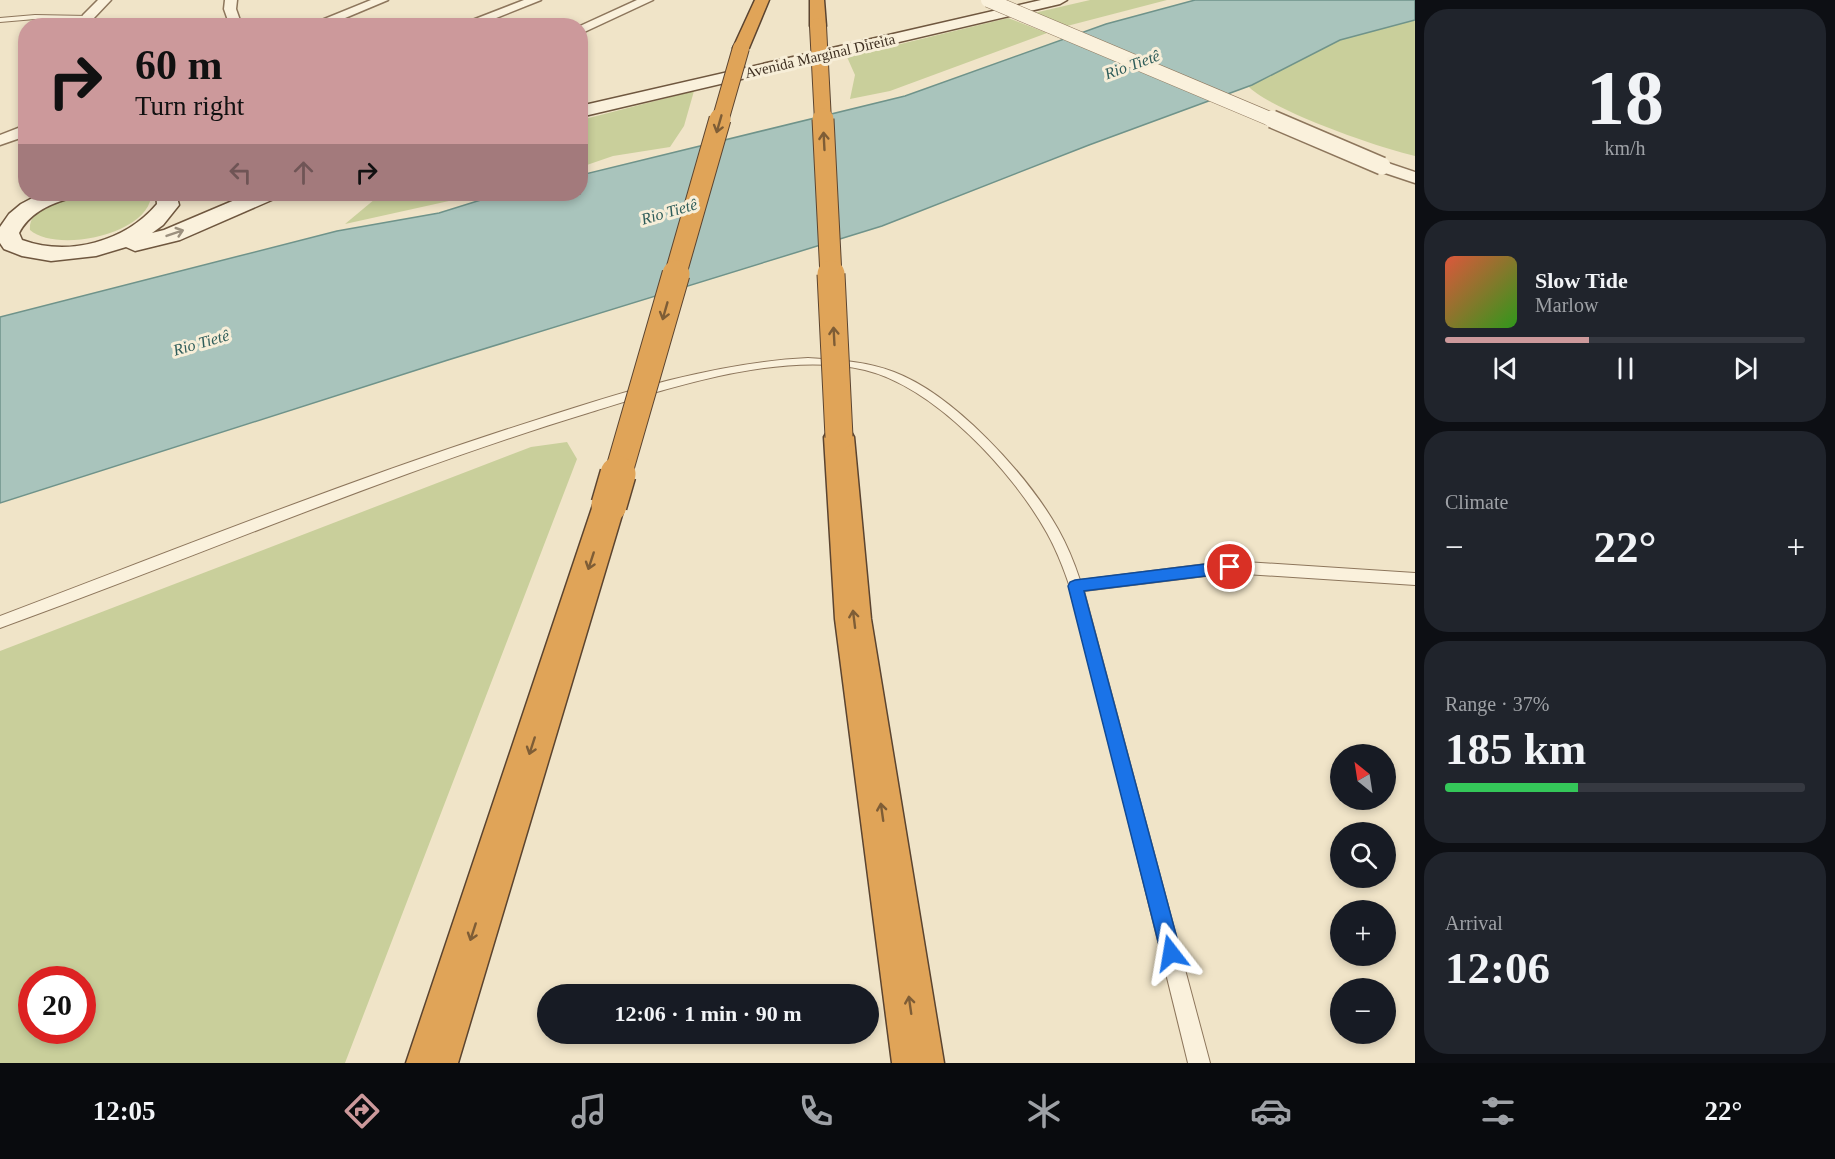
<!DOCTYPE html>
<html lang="en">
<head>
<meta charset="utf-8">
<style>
  body { margin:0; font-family:"Times New Roman",serif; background:#20242c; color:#f1f3f6; height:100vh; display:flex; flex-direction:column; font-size:22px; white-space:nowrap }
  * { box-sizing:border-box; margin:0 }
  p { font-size:20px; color:#9ea1a6 }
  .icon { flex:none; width:33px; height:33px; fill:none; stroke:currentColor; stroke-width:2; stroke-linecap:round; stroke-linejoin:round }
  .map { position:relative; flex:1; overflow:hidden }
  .panel { display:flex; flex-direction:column; gap:9px; padding:9px; background:#0d0f14; width:420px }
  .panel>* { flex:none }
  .guide { position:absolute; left:18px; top:18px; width:570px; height:183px; border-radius:24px; box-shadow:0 3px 9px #0003; background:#cc999b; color:#111; overflow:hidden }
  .needle { width:39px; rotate:330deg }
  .fabs { position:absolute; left:1330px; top:744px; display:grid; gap:12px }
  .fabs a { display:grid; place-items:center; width:66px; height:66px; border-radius:50%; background:#171b24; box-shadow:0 3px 9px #0003; font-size:30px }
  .speed { position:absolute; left:18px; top:966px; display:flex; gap:12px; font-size:30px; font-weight:700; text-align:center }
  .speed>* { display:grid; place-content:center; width:78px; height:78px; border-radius:50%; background:#171b24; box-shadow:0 3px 9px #0003; line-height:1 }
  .speed .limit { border:9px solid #d22; background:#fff; color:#111 }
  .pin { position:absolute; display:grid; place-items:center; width:51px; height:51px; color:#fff; margin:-26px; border:3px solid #fff; border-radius:50%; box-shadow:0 2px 6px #0007 }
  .me { position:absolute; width:66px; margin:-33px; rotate:346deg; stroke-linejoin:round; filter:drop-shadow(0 0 4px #0008) }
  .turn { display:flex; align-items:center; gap:21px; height:126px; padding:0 18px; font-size:27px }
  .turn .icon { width:78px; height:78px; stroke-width:2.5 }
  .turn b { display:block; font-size:42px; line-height:51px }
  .lanes { display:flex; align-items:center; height:57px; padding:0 18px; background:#0003; justify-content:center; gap:30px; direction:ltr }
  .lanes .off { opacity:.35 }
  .big { font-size:45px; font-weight:700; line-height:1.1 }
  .panel .widget { flex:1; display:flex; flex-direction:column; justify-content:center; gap:9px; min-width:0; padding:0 21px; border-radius:24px; background:#20242c }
  .panel .dial { align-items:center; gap:0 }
  .dial b { font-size:78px; line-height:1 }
  .song { display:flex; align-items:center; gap:18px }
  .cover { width:72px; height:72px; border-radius:9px; background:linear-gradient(135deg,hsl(10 70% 55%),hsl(110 70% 35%)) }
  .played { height:6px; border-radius:3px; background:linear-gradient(90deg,#cc999b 40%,#363941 40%) }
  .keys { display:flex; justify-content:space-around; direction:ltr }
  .heat { display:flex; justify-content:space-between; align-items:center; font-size:33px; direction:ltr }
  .charge { height:9px; border-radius:4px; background:linear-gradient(90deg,#34c759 37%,#363941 0) }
  .trip { position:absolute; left:537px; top:984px; width:342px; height:60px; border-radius:30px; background:#171b24; box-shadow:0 3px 9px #0003; font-weight:700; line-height:60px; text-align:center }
  .tabs { display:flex; height:96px; justify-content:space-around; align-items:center; background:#090b0e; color:#9ea1a6 }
  .tabs .icon { width:42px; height:42px }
  .tabs .current { color:#cc999b }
  .tabs b { font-size:27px; color:#f1f3f6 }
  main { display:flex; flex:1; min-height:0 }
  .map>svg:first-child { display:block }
  .green { fill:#c9cf9b; fill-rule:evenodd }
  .water { fill:#a9c4bc; stroke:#6f938a; stroke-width:1.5 }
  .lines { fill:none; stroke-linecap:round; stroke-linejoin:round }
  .lane-casing { stroke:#8d765c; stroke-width:2 }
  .street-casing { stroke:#8d765c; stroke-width:3 }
  .secondary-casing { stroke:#6f573f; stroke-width:3 }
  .highway-casing { stroke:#5b4430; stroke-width:3 }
  .lane { fill:#faf1dc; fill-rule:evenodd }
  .street { fill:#faf1dc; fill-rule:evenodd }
  .secondary { fill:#faf1dc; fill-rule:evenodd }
  .highway { fill:#e0a458; fill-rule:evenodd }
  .street-bridge-far1-casing { stroke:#8d765c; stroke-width:15; stroke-linecap:butt }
  .street-bridge-casing { stroke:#8d765c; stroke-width:20; stroke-linecap:butt }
  .highway-bridge-far3-casing { stroke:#5b4430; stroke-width:18; stroke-linecap:butt }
  .highway-bridge-far2-casing { stroke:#5b4430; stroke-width:23; stroke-linecap:butt }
  .highway-bridge-far1-casing { stroke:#5b4430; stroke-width:29; stroke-linecap:butt }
  .highway-bridge-casing { stroke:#5b4430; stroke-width:38; stroke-linecap:butt }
  .street-bridge-far1 { stroke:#faf1dc; stroke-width:14 }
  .street-bridge { stroke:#faf1dc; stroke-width:17 }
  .highway-bridge-far3 { stroke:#e0a458; stroke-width:16 }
  .highway-bridge-far2 { stroke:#e0a458; stroke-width:21 }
  .highway-bridge-far1 { stroke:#e0a458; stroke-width:27 }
  .highway-bridge { stroke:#e0a458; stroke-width:35 }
  .oneway { stroke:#7e5d36 }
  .oneway2 { stroke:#9c907e }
  .route { fill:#1a73e8; stroke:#114b97; stroke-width:1.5 }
  .labels { text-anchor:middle; stroke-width:6; stroke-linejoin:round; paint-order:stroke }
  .far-street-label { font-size:15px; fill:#3d2e20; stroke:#f7eed8 }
  .far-water-label { font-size:16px; font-style:italic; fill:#2f5d5a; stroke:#f7eed8 }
</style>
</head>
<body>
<main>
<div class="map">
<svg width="1415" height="1063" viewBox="0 0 1415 1063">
  <rect width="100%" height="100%" fill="#f0e4c8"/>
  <path class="green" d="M1090 0H1167L1067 26 1034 13Z
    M1415 16V156C1380 148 1269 110 1247 85L1293 52Z
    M1008 18 1047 33 890 91 850 99 855 75 847 57Z
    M694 91 684 126 670 147 613 156 581 167V120Z
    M69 194H149L151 197C146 235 56 253 30 230 28 212 53 199 69 194Z
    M381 194H471L458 199 345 224Z
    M567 442 577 459 345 1063H0V651L531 447ZM32 980H82V1030H32Z"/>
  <path class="water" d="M1195 0H1415V20L1340 40 1252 85 1089 145 882 226 448 360 0 503V317L337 231 439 213 500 194H580L581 175 905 96 1106 24Z"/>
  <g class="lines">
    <g class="lane-casing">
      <path id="lane" d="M35 15 87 16 90 18 87 20 35 19 0 22V18Z
        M808 358C837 360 866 361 894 372 953 394 1027 474 1058 529 1067 545 1074 562 1080 580L1230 561 1415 573V585L1230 573 1084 591 1210 1063H1188C1161 952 1133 841 1106 730 1090 668 1078 589 1047 533 1013 472 935 387 865 370 781 350 669 388 588 413 388 474 196 557 0 628V616C169 552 336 485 508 429 605 398 705 363 808 358Z"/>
    </g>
    <g class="street-casing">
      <path id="street" d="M98 0H111L93 19 90 26H78L83 15Z
        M225 0H237L236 9 242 26H230L224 9Z
        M371 0H388L326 26H307Z
        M524 0H541L476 26H457Z
        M637 0H653L580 34V26Z
        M26 125V136L0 145V135Z
        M1382 161 1415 172V183L1376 170 1374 166 1376 162Z"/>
    </g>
    <g class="secondary-casing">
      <path id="secondary" d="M1041 0H1067L1060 4 580 117V106Z
        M40 194H70L67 199C47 205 29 214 19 233L22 240C68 257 125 242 157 204L156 194H176L179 205 163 225 152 233 164 230 249 194H277L274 199 180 240 135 251 126 247 96 256 51 261 22 256 4 249 0 243V227L9 214 21 204Z"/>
    </g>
    <g class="highway-casing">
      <path id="highway" d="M755 0H769L749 48 741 53 735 51 733 48Z
        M810 0H824L826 26 823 29H813L810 26Z
        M839 427 850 430 854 437 871 619 944 1063H892L835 619 824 437 828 430Z
        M609 493 620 496 625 505 458 1063H406L593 505 598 496Z"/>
    </g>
    <use href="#lane" class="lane"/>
    <use href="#street" class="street"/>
    <use href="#secondary" class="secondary"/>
    <use href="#highway" class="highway"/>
    <g class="street-bridge-far1-casing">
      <path id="street-bridge-far1" d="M988 0 1275 121"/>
    </g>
    <g class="street-bridge-casing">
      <path id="street-bridge" d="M1272 119 1382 166"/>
    </g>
    <g class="highway-bridge-far3-casing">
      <path id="highway-bridge-far3" d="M818 26 823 121
        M720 121 741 48"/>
    </g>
    <g class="highway-bridge-far2-casing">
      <path id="highway-bridge-far2" d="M823 119 831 276
        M675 276 720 119"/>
    </g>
    <g class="highway-bridge-far1-casing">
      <path id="highway-bridge-far1" d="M831 274 839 437
        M618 475 676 274"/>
    </g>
    <g class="highway-bridge-casing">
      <path id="highway-bridge" d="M609 505 618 474"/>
    </g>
    <use href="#street-bridge-far1" class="street-bridge-far1"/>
    <use href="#street-bridge" class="street-bridge"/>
    <use href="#highway-bridge-far3" class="highway-bridge-far3"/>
    <use href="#highway-bridge-far2" class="highway-bridge-far2"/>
    <use href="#highway-bridge-far1" class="highway-bridge-far1"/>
    <use href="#highway-bridge" class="highway-bridge"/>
  </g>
  <defs><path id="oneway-shaft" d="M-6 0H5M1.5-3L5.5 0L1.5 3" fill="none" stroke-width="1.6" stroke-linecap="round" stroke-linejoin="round" transform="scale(1.5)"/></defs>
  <g class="oneway">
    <use href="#oneway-shaft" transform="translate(719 124) rotate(106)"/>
    <use href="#oneway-shaft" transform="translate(824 141) rotate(-93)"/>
    <use href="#oneway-shaft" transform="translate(665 311) rotate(106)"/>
    <use href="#oneway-shaft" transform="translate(834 336) rotate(-93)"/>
    <use href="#oneway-shaft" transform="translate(591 561) rotate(108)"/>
    <use href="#oneway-shaft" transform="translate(854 619) rotate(-97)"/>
    <use href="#oneway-shaft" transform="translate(532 746) rotate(108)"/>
    <use href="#oneway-shaft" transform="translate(882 812) rotate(-98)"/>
    <use href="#oneway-shaft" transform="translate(473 932) rotate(108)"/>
    <use href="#oneway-shaft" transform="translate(910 1005) rotate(-98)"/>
  </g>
  <use class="oneway2" href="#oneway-shaft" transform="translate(175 233) rotate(-19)"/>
  <path class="route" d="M1230 561 1235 563 1237 567 1235 571 1230 573 1084 591 1181 953 1178 960 1171 963 1164 960 1161 953 1068 586 1070 582 1075 580Z"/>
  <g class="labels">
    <g class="far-street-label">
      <text transform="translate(820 56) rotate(-13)" y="5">Avenida Marginal Direita</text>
    </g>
    <g class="far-water-label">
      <text transform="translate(1132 64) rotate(-20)" y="6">Rio Tietê</text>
      <text transform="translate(669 211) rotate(-16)" y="6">Rio Tietê</text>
      <text transform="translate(201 342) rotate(-16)" y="6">Rio Tietê</text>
    </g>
  </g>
</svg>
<div class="fabs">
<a><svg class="needle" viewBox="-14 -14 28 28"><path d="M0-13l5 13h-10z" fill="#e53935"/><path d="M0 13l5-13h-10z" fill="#9ea1a6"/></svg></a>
<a><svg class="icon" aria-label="search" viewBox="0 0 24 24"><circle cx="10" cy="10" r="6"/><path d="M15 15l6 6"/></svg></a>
<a>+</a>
<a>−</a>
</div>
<div class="speed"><div class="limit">20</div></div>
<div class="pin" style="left:1230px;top:567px;background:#d93025"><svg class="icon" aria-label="arrive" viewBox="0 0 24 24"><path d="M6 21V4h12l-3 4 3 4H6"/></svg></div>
<svg class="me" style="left:1171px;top:953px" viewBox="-20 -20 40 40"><path d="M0-17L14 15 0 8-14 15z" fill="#1a73e8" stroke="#fff" stroke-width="4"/></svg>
<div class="trip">12:06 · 1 min · 90 m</div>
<div class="guide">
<div class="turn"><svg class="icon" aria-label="right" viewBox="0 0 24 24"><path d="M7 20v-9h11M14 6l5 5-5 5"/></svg><div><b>60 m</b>Turn right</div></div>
<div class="lanes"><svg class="icon off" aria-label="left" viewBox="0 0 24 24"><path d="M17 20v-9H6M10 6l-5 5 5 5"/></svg><svg class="icon off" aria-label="ahead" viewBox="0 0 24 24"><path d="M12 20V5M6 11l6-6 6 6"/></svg><svg class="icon" aria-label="right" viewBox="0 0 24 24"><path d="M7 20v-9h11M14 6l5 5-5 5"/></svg></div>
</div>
</div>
<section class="panel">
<div class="widget dial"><b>18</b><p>km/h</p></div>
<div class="widget">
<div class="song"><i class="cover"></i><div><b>Slow Tide</b><p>Marlow</p></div></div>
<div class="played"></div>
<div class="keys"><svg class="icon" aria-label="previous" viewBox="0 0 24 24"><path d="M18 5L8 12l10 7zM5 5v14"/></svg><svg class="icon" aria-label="pause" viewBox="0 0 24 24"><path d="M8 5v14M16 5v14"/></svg><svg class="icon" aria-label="next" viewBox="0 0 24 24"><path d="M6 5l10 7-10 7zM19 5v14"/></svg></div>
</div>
<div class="widget"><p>Climate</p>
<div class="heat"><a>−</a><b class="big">22°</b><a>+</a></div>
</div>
<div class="widget"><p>Range · 37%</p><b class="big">185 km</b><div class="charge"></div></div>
<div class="widget"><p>Arrival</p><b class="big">12:06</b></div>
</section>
</main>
<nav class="tabs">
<b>12:05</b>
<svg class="icon current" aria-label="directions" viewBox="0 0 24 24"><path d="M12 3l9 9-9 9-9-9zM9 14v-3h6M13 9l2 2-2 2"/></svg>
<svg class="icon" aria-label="music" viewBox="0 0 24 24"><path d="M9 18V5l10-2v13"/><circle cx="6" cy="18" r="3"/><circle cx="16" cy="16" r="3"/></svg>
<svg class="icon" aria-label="phone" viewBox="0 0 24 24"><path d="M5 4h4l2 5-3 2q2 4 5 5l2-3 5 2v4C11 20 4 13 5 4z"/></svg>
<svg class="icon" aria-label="climate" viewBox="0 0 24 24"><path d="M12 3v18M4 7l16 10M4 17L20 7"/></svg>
<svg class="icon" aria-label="car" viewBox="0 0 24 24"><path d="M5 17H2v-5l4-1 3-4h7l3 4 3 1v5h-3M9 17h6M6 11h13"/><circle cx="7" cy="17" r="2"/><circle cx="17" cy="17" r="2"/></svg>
<svg class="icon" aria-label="filters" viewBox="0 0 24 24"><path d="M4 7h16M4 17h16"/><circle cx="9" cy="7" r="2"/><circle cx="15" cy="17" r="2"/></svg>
<b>22°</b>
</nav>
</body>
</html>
